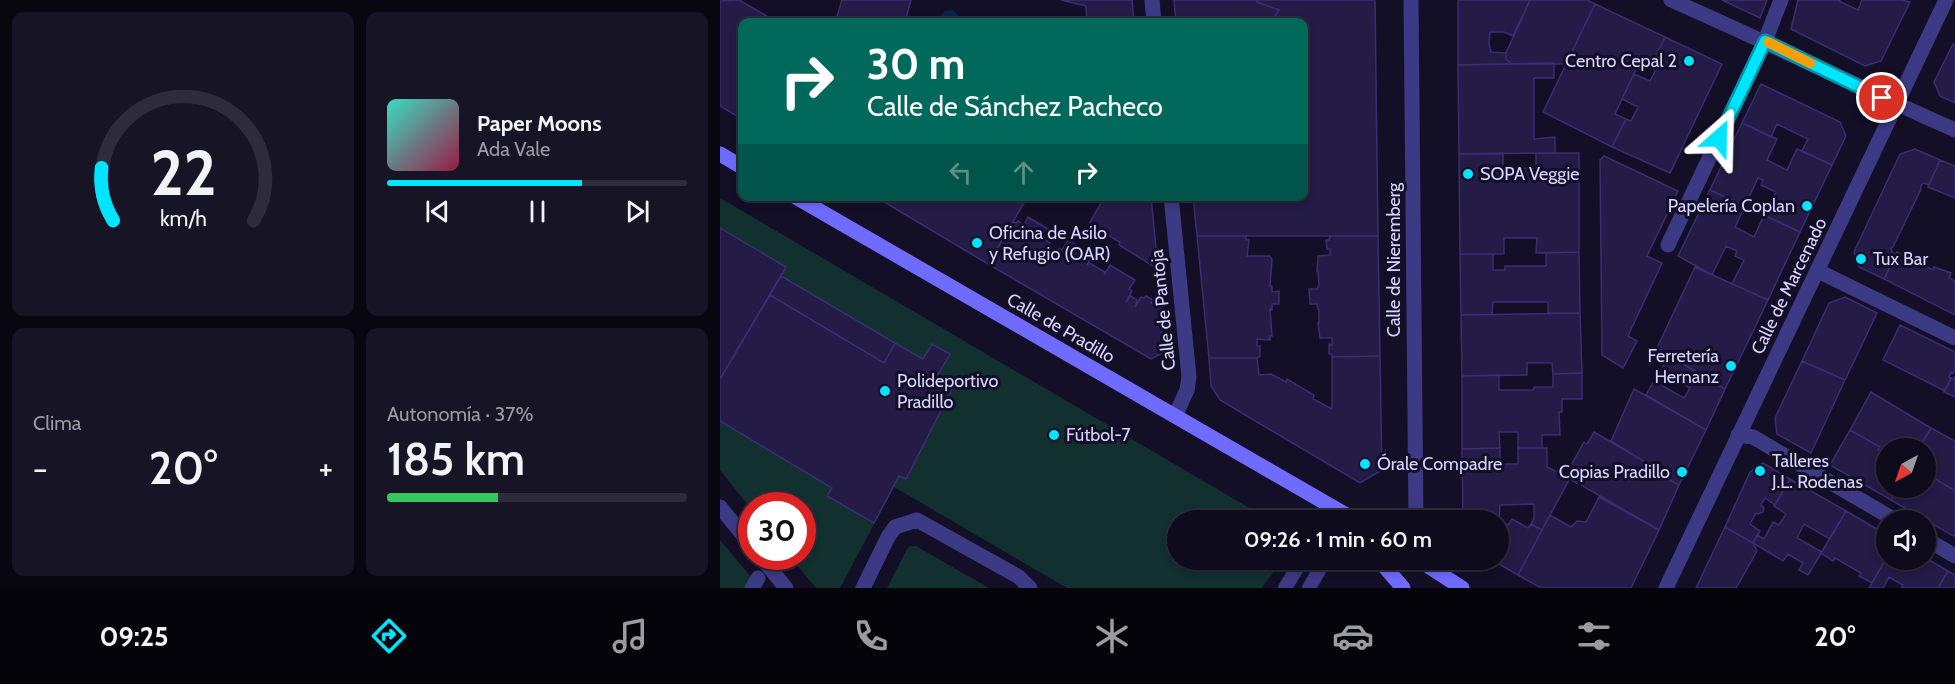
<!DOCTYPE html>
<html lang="es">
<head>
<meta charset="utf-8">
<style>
  body { margin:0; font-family:Cabin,sans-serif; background:#171425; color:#f1f3f6; height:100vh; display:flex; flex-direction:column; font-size:22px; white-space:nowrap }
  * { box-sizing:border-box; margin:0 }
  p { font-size:20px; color:#9b9ba3 }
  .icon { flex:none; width:33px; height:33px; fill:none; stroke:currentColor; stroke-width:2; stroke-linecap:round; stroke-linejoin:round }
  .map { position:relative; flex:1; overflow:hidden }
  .panel { display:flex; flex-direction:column; gap:12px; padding:12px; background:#08060f; width:720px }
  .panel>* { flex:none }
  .top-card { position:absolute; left:18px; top:18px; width:570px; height:183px; border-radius:12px; box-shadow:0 3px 9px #0003,0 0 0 2px #2e2b3b; background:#00695c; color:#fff; overflow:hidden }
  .needle { width:39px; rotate:220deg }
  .controls { position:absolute; left:1156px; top:438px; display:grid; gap:12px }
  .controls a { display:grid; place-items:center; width:60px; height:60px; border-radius:50%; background:#0e0b1c; box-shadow:0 3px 9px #0003,0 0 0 2px #2e2b3b; font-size:30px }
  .speed { position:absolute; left:18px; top:492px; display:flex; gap:12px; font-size:30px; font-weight:700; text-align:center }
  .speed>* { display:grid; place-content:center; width:78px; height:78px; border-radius:50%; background:#0e0b1c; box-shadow:0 3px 9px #0003,0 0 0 2px #2e2b3b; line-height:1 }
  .speed .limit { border:9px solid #d22; background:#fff; color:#111 }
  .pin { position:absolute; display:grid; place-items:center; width:51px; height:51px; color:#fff; margin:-26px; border:3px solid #fff; border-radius:50%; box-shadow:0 2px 6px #0007 }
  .me { position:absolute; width:66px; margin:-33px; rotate:25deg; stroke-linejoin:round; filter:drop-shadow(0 0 4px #0008) }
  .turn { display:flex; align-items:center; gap:21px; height:126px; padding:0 30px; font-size:27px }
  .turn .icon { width:78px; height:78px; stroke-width:2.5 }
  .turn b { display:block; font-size:42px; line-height:51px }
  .lanes { display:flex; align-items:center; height:57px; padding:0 30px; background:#0003; justify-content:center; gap:30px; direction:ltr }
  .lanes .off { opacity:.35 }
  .big { font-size:45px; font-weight:600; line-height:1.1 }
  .panel .card { flex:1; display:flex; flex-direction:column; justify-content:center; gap:9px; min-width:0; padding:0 21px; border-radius:12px; background:#171425 }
  .panel .dial { align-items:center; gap:0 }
  .dial svg { height:156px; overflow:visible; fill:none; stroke:#2e2b3b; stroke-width:7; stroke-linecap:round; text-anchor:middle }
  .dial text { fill:#f1f3f6; stroke:none }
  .song { display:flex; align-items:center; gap:18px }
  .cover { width:72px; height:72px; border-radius:9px; background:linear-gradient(135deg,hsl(170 70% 55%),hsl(340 70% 35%)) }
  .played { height:6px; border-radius:3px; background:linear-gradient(90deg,#00e5ff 65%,#2e2b3b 65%) }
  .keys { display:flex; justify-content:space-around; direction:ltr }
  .heat { display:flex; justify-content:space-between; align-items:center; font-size:33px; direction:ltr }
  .charge { height:9px; border-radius:4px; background:linear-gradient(90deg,#34c759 37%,#2e2b3b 0) }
  .panel .tiles { flex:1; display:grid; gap:12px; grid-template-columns:repeat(2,1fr) }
  .trip { position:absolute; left:447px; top:510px; width:342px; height:60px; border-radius:30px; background:#0e0b1c; box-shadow:0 3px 9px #0003,0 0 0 2px #2e2b3b; font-weight:600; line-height:60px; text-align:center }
  .dock { display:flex; height:96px; justify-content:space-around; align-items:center; background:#06040b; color:#9b9ba3 }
  .dock .icon { width:42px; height:42px }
  .dock .selected { color:#00e5ff }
  .dock b { font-size:27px; color:#f1f3f6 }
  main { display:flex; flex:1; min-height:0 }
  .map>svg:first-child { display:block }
  .green { fill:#12302f }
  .water { fill:#0c2248 }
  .building { fill:#241b47; stroke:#3b2d73; stroke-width:1.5 }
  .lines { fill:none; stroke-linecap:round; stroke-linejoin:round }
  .lane { stroke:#3d3a85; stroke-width:14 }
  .street { stroke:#3d3a85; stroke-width:15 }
  .secondary { stroke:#6f6bff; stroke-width:15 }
  .route-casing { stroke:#0095a6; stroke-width:15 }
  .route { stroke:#00e5ff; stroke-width:10 }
  .slow { stroke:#f59e0b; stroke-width:10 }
  .poi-dot { fill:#00e5ff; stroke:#130f26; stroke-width:2 }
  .labels { text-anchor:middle; stroke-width:6; stroke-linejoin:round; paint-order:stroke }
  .poi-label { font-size:18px; fill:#d9d4ff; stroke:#130f26; text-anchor:start }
  .street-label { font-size:18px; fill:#d9d4ff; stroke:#130f26 }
</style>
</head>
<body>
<main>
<section class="panel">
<div class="tiles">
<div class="card dial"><svg viewBox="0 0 100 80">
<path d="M14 69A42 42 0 1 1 86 69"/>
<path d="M14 69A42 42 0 0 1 8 42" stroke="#00e5ff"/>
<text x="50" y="56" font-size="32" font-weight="700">22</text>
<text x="50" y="72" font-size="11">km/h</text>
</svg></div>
<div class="card">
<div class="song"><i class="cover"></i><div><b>Paper Moons</b><p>Ada Vale</p></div></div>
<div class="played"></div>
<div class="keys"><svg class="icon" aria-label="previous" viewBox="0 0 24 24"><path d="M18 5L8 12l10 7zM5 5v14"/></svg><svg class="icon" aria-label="pause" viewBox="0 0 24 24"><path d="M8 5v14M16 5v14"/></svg><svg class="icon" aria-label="next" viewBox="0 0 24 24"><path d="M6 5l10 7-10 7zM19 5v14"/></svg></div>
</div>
<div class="card"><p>Clima</p>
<div class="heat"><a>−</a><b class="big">20°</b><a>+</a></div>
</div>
<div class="card"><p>Autonomía · 37%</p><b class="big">185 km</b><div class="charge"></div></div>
</div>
</section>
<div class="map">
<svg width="1235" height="588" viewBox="0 0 1235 588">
  <rect width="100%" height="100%" fill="#130f26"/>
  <path class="green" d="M0 198 550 520H458V560H562L542 588H347L174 487 120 588H96L70 557 82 556V506H32L31 509 0 470Z
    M0 540 31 577 24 588H0Z
    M190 546H196L269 588H167L187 549Z"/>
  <path class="water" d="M233 10 245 22H215L225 11Z"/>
  <path class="building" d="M19 0 57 22H22V119L0 106V1Z
    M122 0H191L185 22H126L116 20Z
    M341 0H412L414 22H367L366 6Z
    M454 0H537V2L559 10 551 22H456Z
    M537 0H655L658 236H477L473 196H584V22H551L559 10 537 2Z
    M738 0H810L793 36 784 32H770L769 43 771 52 786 53V59L792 64 738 65Z
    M810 0H867L875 4 846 64H792L786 59V53Z
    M1002 0H1047L1040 18Z
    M1078 0H1120L1119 1 1138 10 1142 0H1182L1190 2 1161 61 1145 66 1071 29Z
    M875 4 945 37 932 64 921 59 895 114 906 119 892 147 823 112Z
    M945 37 1002 64 950 173 892 147 906 119 911 121 918 107 902 99 914 74 930 81 937 67 932 64Z
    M1233 44 1235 45V103L1220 96 1214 82Z
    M834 63V78H814V139L835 137V153L739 154 738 65Z
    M1041 84 1120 122 1126 136 1112 165 1082 151 1088 139 1057 124 1051 137 1022 123Z
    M1022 123 1057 139 1047 160 1067 170 1077 149 1112 165 1080 232 1044 215 1056 192 1041 185 1043 180 1038 178 1025 206 990 190Z
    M1195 149 1220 160 1209 185 1204 183 1201 185V189L1173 247 1171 248 1172 252 1176 255 1164 279 1139 267 1134 252 1180 154Z
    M783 153V169L816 168V153H859V252L816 253 817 238H784V254H740L739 154Z
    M884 156 958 191 927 256 942 263 908 336 917 341 903 368 882 355 880 160Z
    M1220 160 1235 166V198L1208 187Z
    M990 190 1025 206 1015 227 1034 237 1044 215 1080 232 1048 300 1012 284 1024 260 1015 256 1017 251 1006 246 992 275 958 256Z
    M154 196H308L268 264Z
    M385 196H431L438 269 399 245 400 242 369 224Z
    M308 217 333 232 327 241 330 243 324 254 325 255 329 248 335 252 332 259H333L339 249 342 250 348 240 373 255 367 265 369 263 385 272 384 275 390 265 415 280 409 289 412 291 406 302 411 296 417 300 415 307 421 297 424 298 426 296 433 300 431 303 442 309 444 327 441 333 445 335 446 351 431 359 268 264 293 222 296 223 298 221 304 225Z
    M0 228 66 267 0 379Z
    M477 236H526V240H529L527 256H550L552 259 550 286H552V292L559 291V304H552V310L550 309 552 336H550V340L537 339V346H540V356L537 358H489Z
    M610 236H658L660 356 612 357V354H609V344L612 345V338H600L598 323H599V310L598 309 597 304H590L589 289H597L599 284 598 271H597L598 256 610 255V249H607L606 240H609Z
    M859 252 860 313H828V302H773L772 315H741L740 254H773V270H785V266H826V253Z
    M1177 252 1213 270 1214 267 1231 273 1229 278 1235 281V315L1164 279Z
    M975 267 1048 300 1005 389 937 348Z
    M61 276 175 343 164 363 50 295Z
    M50 295 164 363 175 343 203 359 212 344 230 354 215 380 232 389 186 479 179 476 154 523 107 496 112 488 0 421V379Z
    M1125 297 1157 313 1125 380 1082 361 1109 303Z
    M860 313 862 373 833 374 832 363H807V375L742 376 741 315Z
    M1180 325 1235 352V370L1233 373 1231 372 1229 377 1231 378 1225 391 1163 360Z
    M660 356 662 470 640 483 500 400 491 386 489 358H537L539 375 551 374 566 382 567 379 594 395 593 399 612 409V357Z
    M949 356 1005 389 986 430 926 395 934 381 964 398 970 388 941 370Z
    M1082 361 1125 380 1091 453 1057 434 1055 418Z
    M862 373V399H842V412H839L840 435H822V448H798V432H779L780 448 742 449V376L779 375V390H813L814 387H833V374Z
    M1235 376V397L1224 392 1231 378 1234 379Z
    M914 389 986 430 959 485 923 466 925 462 891 441Z
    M1151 392 1211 428 1199 448H1167V455L1158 450 1160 447 1130 430Z
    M1211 428 1235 441V491L1206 473V448H1199Z
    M1130 430 1160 447 1158 450 1167 455V488H1178L1171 500 1110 465Z
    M874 432 925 462 923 466 959 485 939 530 861 485 863 481 861 479 858 484 847 477 853 468 850 467 864 442 867 444Z
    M780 448V464H798V448H827V467L850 478 822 530 811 524 814 519V504L780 505 779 520H743L742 449Z
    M1043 463 1070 479 1055 505 1045 498 1041 505 1044 508 1043 512 1038 514 1036 513 1030 524 1040 531 1033 543 1005 527 1030 472Z
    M1206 473 1235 491V537L1171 500 1178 488H1206Z
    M1070 479 1126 511 1110 539 1084 524 1077 538 1102 552 1088 575 1079 570 1083 563 1068 554 1063 561 1033 543 1037 535 1044 539 1053 522 1059 525 1066 514 1054 506Z
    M879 497 939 530 911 588H821L798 575 830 515 851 527 857 521 866 522Z
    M1126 511 1167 535V557L1152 583 1139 576 1141 573 1115 558 1113 561 1101 553Z
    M792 519 808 528 811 524 822 530 798 575 772 560H778V520H767H779L788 525Z
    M1005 527 1033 543 1037 551 1016 588H976Z
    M1167 557V560H1206V558L1228 571 1218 588H1181L1183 585 1169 577 1163 588H1149Z
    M1228 571 1235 575V588H1218Z"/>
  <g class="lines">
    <path class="lane" d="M605 520 610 512
      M565 588 582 560
      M589 588 605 560"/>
    <path class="street" d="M432 0 434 22
      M691 0 696 520
      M951 0C1047 42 1140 88 1235 130
      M451 196 469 377 467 390 455 416
      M948 245 1045 41 1061 0
      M1098 271 1235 338
      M1018 435 1033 437 1175 520
      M0 507 32 546
      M1206 539 1235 556
      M40 556 66 588
      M32 588 38 578
      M143 588 168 537 175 527 197 520 299 577 310 588
      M946 588 1226 0"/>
    <path class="secondary" d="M0 154 22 167
      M74 196 635 520
      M659 560 683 588
      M699 560 742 588"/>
  </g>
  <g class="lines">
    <g class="route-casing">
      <path id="route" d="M999 138 1045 41 1162 98"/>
    </g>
    <use href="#route" class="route"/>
    <path class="slow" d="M1048 42 1090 63"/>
  </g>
  <g class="poi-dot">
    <circle cx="969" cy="61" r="6"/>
    <circle cx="748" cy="174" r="6"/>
    <circle cx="1087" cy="206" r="6"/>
    <circle cx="257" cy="243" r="6"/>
    <circle cx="1141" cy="259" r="6"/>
    <circle cx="1011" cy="366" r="6"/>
    <circle cx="165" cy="391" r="6"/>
    <circle cx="334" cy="435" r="6"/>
    <circle cx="645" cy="464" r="6"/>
    <circle cx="1040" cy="471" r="6"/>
    <circle cx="962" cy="472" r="6"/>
  </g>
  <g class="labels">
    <g class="poi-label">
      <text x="957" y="67" text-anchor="end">Centro Cepal 2</text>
      <text x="760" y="180">SOPA Veggie</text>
      <text x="1075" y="212" text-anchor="end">Papelería Coplan</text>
      <text x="269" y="239">Oficina de Asilo<tspan x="269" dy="21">y Refugio (OAR)</tspan></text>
      <text x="1153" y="265">Tux Bar</text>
      <text x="999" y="362" text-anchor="end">Ferretería<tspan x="999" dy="21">Hernanz</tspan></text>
      <text x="177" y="387">Polideportivo<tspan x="177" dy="21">Pradillo</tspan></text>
      <text x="346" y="441">Fútbol-7</text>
      <text x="1052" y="467">Talleres<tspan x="1052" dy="21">J.L. Rodenas</tspan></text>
      <text x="657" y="470">Órale Compadre</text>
      <text x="950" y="478" text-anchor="end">Copias Pradillo</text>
    </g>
    <g class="street-label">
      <text transform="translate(674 260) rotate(-90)" y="6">Calle de Nieremberg</text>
      <text transform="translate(1069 286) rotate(-64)" y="6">Calle de Marcenado</text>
      <text transform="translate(443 310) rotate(-96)" y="6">Calle de Pantoja</text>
      <text transform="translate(341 328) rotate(30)" y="6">Calle de Pradillo</text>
    </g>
  </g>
</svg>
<div class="controls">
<a><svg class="needle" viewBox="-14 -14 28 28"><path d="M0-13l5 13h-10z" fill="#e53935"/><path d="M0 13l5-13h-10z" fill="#9b9ba3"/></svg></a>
<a><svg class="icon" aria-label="sound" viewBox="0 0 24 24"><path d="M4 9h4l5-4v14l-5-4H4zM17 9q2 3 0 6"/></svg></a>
</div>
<div class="speed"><div class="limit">30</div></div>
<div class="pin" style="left:1162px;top:98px;background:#d93025"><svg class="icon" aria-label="arrive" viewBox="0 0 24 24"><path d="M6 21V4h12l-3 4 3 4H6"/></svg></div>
<svg class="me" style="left:999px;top:138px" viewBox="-20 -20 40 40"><path d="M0-17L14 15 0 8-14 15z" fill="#00e5ff" stroke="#fff" stroke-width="4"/></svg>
<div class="trip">09:26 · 1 min · 60 m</div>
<div class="top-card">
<div class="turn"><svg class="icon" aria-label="right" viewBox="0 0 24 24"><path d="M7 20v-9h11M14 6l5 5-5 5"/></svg><div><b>30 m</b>Calle de Sánchez Pacheco</div></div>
<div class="lanes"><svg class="icon off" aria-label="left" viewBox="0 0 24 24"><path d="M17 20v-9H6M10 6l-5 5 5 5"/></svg><svg class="icon off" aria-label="ahead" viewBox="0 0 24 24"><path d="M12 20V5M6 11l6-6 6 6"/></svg><svg class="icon" aria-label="right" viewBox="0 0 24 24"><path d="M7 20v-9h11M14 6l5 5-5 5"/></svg></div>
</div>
</div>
</main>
<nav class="dock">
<b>09:25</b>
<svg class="icon selected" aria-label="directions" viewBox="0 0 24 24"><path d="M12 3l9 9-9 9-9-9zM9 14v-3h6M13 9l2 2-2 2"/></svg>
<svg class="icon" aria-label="music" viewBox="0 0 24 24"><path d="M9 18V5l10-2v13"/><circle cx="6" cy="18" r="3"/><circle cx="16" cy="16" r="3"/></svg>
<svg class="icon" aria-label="phone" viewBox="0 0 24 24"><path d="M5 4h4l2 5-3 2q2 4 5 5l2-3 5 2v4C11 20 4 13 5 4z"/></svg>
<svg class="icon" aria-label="climate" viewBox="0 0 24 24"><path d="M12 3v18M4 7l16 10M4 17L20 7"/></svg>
<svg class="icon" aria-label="car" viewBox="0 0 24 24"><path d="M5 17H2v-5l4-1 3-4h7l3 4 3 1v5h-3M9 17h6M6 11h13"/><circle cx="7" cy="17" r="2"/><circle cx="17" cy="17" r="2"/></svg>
<svg class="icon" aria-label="filters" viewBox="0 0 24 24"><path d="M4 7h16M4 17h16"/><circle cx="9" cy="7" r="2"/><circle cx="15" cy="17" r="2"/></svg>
<b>20°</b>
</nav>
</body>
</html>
